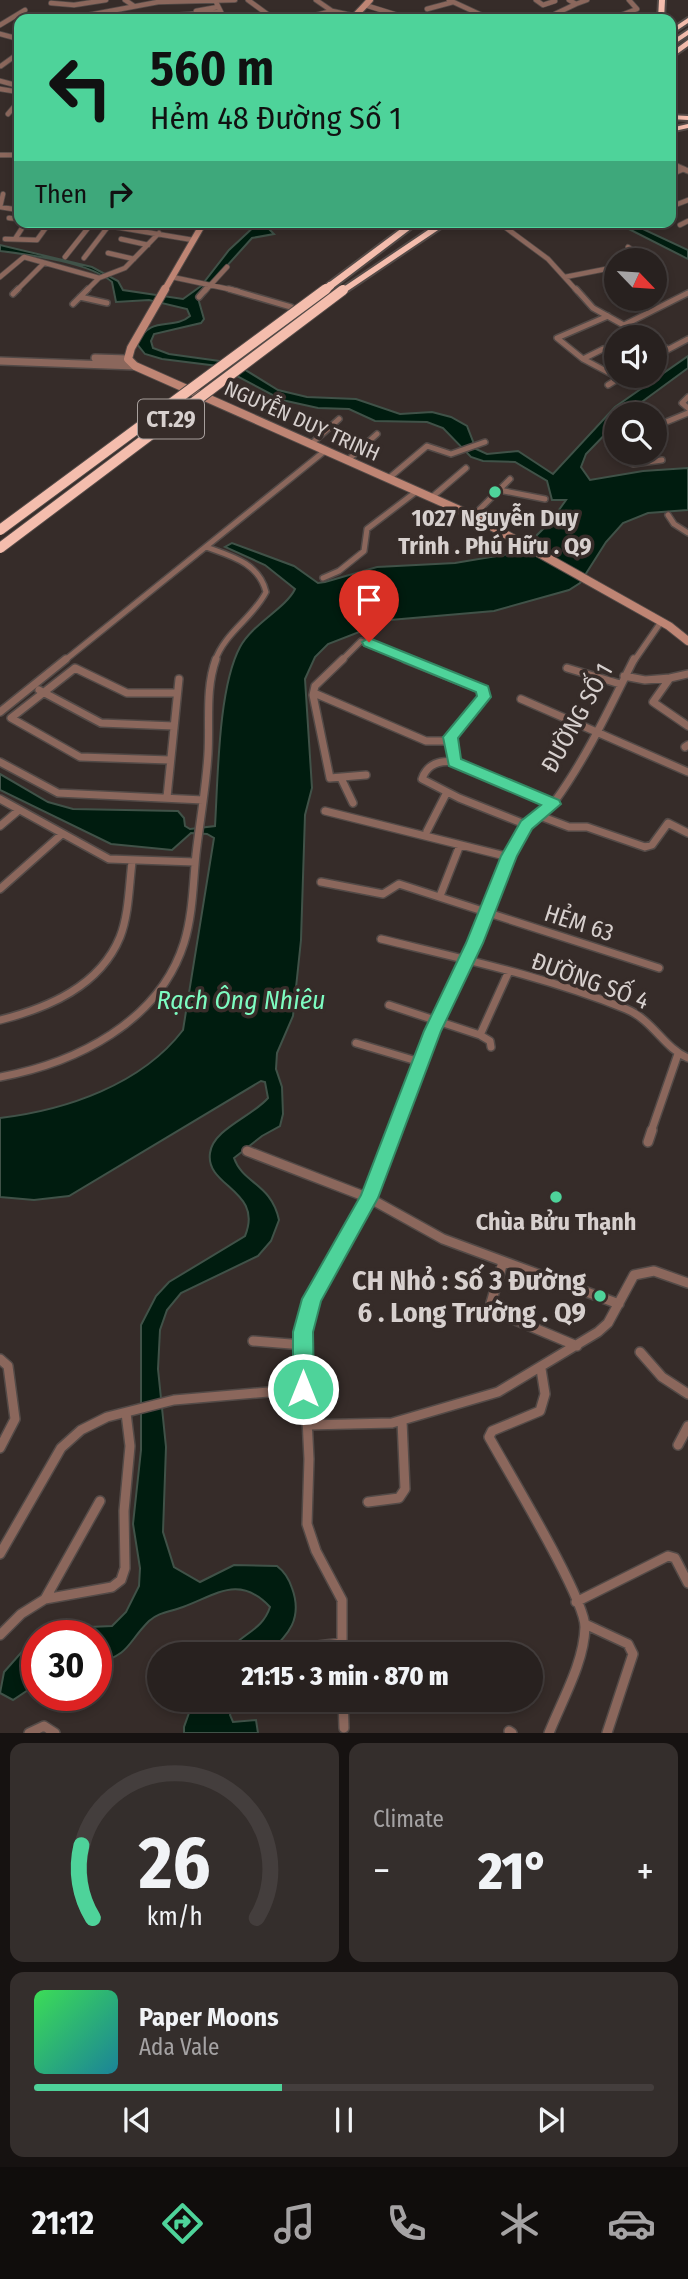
<!DOCTYPE html>
<html lang="en">
<head>
<meta charset="utf-8">
<style>
  body { margin:0; font-family:"Fira Sans Condensed",sans-serif; background:#342e2c; color:#f1f3f6; height:100vh; display:flex; flex-direction:column; font-size:26px; white-space:nowrap }
  * { box-sizing:border-box; margin:0 }
  p { font-size:23px; color:#a5a3a4 }
  .icon { flex:none; width:38px; height:38px; fill:none; stroke:currentColor; stroke-width:2; stroke-linecap:round; stroke-linejoin:round }
  .map { position:relative; height:1733px; overflow:hidden }
  .sheet { display:flex; flex-direction:column; gap:10px; padding:10px; background:#161211; flex:1 }
  .sheet>* { flex:none }
  .top-card { position:absolute; left:14px; top:14px; width:662px; height:214px; border-radius:14px; box-shadow:0 4px 10px #0003,0 0 0 2px #443e3d; background:#4ed39a; color:#111; overflow:hidden }
  .needle { width:46px; rotate:115deg }
  .tools { position:absolute; left:604px; top:248px; display:grid; gap:14px }
  .tools a { display:grid; place-items:center; width:63px; height:63px; border-radius:50%; background:#28211f; box-shadow:0 4px 10px #0003,0 0 0 2px #443e3d; font-size:35px }
  .speed { position:absolute; left:21px; top:1620px; display:flex; gap:14px; font-size:35px; font-weight:700; text-align:center }
  .speed>* { display:grid; place-content:center; width:91px; height:91px; border-radius:50%; background:#28211f; box-shadow:0 4px 10px #0003,0 0 0 2px #443e3d; line-height:1 }
  .speed .limit { border:10px solid #d22; background:#fff; color:#111 }
  .pin { position:absolute; display:grid; place-items:center; width:60px; height:60px; color:#fff; margin:-72px -30px; border-radius:50% 50% 50% 0; rotate:-45deg; box-shadow:0 0 7px #0007 }
  .pin .icon { rotate:45deg }
  .me { position:absolute; width:77px; margin:-38px; rotate:0deg; stroke-linejoin:round; filter:drop-shadow(0 0 5px #0008) }
  .turn { display:flex; align-items:center; gap:24px; height:147px; padding:0 21px; font-size:32px }
  .turn .icon { width:91px; height:91px; stroke-width:2.5 }
  .turn b { display:block; font-size:49px; line-height:60px }
  .then { display:flex; align-items:center; height:66px; padding:0 21px; background:#0003; gap:14px; font-size:26px }
  .big { font-size:52px; font-weight:800; line-height:1.1 }
  .sheet .card { flex:1; display:flex; flex-direction:column; justify-content:center; gap:10px; min-width:0; padding:0 24px; border-radius:14px; background:#342e2c }
  .sheet .dial { align-items:center; gap:0 }
  .dial svg { height:182px; overflow:visible; fill:none; stroke:#443e3d; stroke-width:7; stroke-linecap:round; text-anchor:middle }
  .dial text { fill:#f1f3f6; stroke:none }
  .song { display:flex; align-items:center; gap:21px }
  .cover { width:84px; height:84px; border-radius:10px; background:linear-gradient(135deg,hsl(130 70% 55%),hsl(190 70% 35%)) }
  .played { height:7px; border-radius:4px; background:linear-gradient(90deg,#4ed39a 40%,#443e3d 40%) }
  .keys { display:flex; justify-content:space-around; direction:ltr }
  .heat { display:flex; justify-content:space-between; align-items:center; font-size:38px; direction:ltr }
  .sheet .tiles { flex:1; display:grid; gap:10px; grid-template-columns:1fr 1fr }
  .card:last-child { grid-column:span 2 }
  .trip { position:absolute; left:147px; top:1642px; width:396px; height:70px; border-radius:35px; background:#28211f; box-shadow:0 4px 10px #0003,0 0 0 2px #443e3d; font-weight:800; line-height:70px; text-align:center }
  .tab-bar { display:flex; height:112px; justify-content:space-around; align-items:center; background:#100d0c; color:#a5a3a4 }
  .tab-bar .icon { width:49px; height:49px }
  .tab-bar .current { color:#4ed39a }
  .tab-bar b { font-size:32px; color:#f1f3f6 }
  .map>svg:first-child { display:block }
  .water { fill:#001c0f; stroke:#405248; stroke-width:2 }
  .lines { fill:none; stroke-linecap:round; stroke-linejoin:round }
  .minor-far3-casing { stroke:#534a47; stroke-width:6 }
  .minor-far2-casing { stroke:#534a47; stroke-width:8 }
  .minor-far1-casing { stroke:#534a47; stroke-width:10 }
  .minor-casing { stroke:#534a47; stroke-width:12 }
  .tertiary-far1-casing { stroke:#534a47; stroke-width:7 }
  .tertiary-casing { stroke:#534a47; stroke-width:10 }
  .secondary-far1-casing { stroke:#534a47; stroke-width:8 }
  .secondary-casing { stroke:#534a47; stroke-width:10 }
  .motorway-casing { stroke:#534a47; stroke-width:4 }
  .minor-far3 { stroke:#8b675c; stroke-width:4.5 }
  .minor-far2 { stroke:#8b675c; stroke-width:5 }
  .minor-far1 { stroke:#8b675c; stroke-width:7 }
  .minor { stroke:#8b675c; stroke-width:9 }
  .tertiary-far1 { stroke:#8b675c; stroke-width:5 }
  .tertiary { stroke:#8b675c; stroke-width:7 }
  .secondary-far1 { stroke:#bf8574; stroke-width:6 }
  .secondary { stroke:#bf8574; stroke-width:8 }
  .motorway { fill:#f4bdad; fill-rule:evenodd }
  .motorway-bridge-far1-casing { stroke:#534a47; stroke-width:10; stroke-linecap:butt }
  .motorway-bridge-casing { stroke:#534a47; stroke-width:12; stroke-linecap:butt }
  .motorway-bridge-far1 { stroke:#f4bdad; stroke-width:8 }
  .motorway-bridge { stroke:#f4bdad; stroke-width:10 }
  .route { fill:#4ed39a; stroke:#338964; stroke-width:2 }
  .poi-dot { fill:#4ed39a; stroke:#362c29; stroke-width:2.5 }
  .labels { text-anchor:middle; stroke-width:7; stroke-linejoin:round; paint-order:stroke }
  .far-street-label { font-size:21px; fill:#d7d0ce; stroke:#362c29 }
  .shield { fill:#362c29; stroke:#a79f9c; stroke-width:2 }
  .shield-label { font-size:23px; font-weight:bold; fill:#d7d0ce }
  .poi-label { font-size:24px; font-weight:bold; fill:#d7d0ce; stroke:#362c29 }
  .street-label { font-size:24px; fill:#d7d0ce; stroke:#362c29 }
  .water-label { font-size:26px; font-style:italic; fill:#7dfcc1; stroke:#362c29 }
  .near-poi-label { font-size:28px; font-weight:bold; fill:#d7d0ce; stroke:#362c29; text-anchor:end }
</style>
</head>
<body>
<div class="map">
<svg width="688" height="1733" viewBox="0 0 688 1733">
  <rect width="100%" height="100%" fill="#362c29"/>
  <path class="water" d="M259 222H271L268 228 274 234 252 238 198 298 204 319 201 323 154 334 151 341 153 348 169 354 234 363 278 390 307 397 356 399 400 414 432 412 451 417 467 426 476 449 487 454 518 451 553 474 615 407 688 356V368L624 415H616V423L586 454 581 467 590 480 643 471 688 468V510L648 513 623 523 606 542 580 583 569 590 494 611 390 620 328 644 315 657 305 679 312 788 305 815 301 940 293 1016 277 1053 276 1069 282 1087 283 1114 280 1126 262 1136 234 1158C243 1184 271 1183 279 1220L271 1241 258 1256 181 1293 167 1310 160 1330 158 1369 166 1447 163 1532 174 1567 200 1582 234 1565 277 1566C285 1572 289 1579 292 1588 303 1618 289 1635 267 1654H226C239 1634 262 1632 270 1607 239 1574 216 1595 183 1607 170 1612 159 1612 149 1621 126 1644 132 1653 96 1664V1636H37V1684L13 1700 0 1693 4 1672 42 1629 112 1626 126 1612 139 1586 140 1568 133 1524 141 1450V1325L156 1296 169 1282 245 1236C264 1190 205 1187 210 1153 213 1129 253 1116 268 1098L265 1082 261 1081 69 1196 34 1200 0 1197V1118C66 1110 141 1085 183 1030L214 838 207 834 191 833 172 850 111 844 0 790V774L48 802 73 809 178 811 184 818 185 826 190 829 215 826C218 778 218 688 240 647 252 624 286 608 295 589L265 565 225 547 232 543 294 566 318 583 325 582 377 567 455 563 520 552 551 521 566 500H552L547 481 515 462 483 461 471 457 443 428 427 422 375 421 349 409 318 408 282 400 218 366 162 359 145 354 137 344C150 314 173 331 190 316L187 309 149 300 116 302 112 282C89 262 30 255 0 251V245L92 267 118 281 123 290 183 299 201 286 229 250Z
    M615 222H628L688 250V259Z
    M194 1699H235L230 1715 233 1722 256 1720 258 1733H184V1727Z"/>
  <g class="lines">
    <g class="minor-far3-casing">
      <path id="minor-far3" d="M125 0 134 6
        M248 0 274 19
        M316 0 332 11 355 16
        M449 0 490 19
        M536 0 543 5 555 1
        M569 0 576 4 587 0
        M216 2 223 16 236 15 242 19
        M51 3 74 5 106 0
        M365 5 410 19
        M427 9 453 2
        M196 11 218 7
        M555 14 576 4
        M89 15 158 2 235 0
        M165 16 220 12
        M301 19 332 11
        M454 19 475 13
        M540 19 551 16
        M611 19 637 9 629 0
        M0 25 25 10
        M0 34 19 39
        M1 66 19 53
        M0 81 19 86
        M0 89 19 92
        M8 114 19 101
        M0 155H19
        M670 175 684 169
        M3 194 0 207 19 210
        M670 207 688 200
        M9 218 19 219
        M498 222 548 259 577 291
        M680 225 688 221
        M5 239 37 240 50 222
        M15 239 26 222
        M121 239 148 245
        M628 247 648 261
        M108 253 134 259
        M65 257 92 223 193 240
        M84 258 110 224
        M0 277 24 257 99 278
        M172 277 238 291
        M565 277 616 267
        M16 291 44 263
        M86 291 99 278 125 268 159 233
        M205 291 227 267"/>
    </g>
    <g class="minor-far2-casing">
      <path id="minor-far2" d="M229 289 291 307
        M576 289 593 308 647 338
        M13 294 18 289
        M80 297 107 303
        M199 297 206 289
        M73 304 88 289
        M608 316 557 338 583 359 619 378
        M624 325 688 293
        M654 342 668 349
        M654 357 688 339
        M583 359 603 349
        M608 385 621 377
        M688 397 682 403 688 408
        M654 427 688 413
        M311 444 339 419
        M616 451 617 456 633 464 662 460
        M348 460 377 434
        M389 478 427 446 451 454 485 442
        M499 490 545 499
        M432 497 466 468
        M668 515 674 524 688 533
        M473 516 510 479
        M206 547C231 556 259 563 266 592 253 618 225 632 215 661
        M323 578 339 571 364 551 367 529 417 491
        M64 661 326 450
        M341 661 361 641 410 661
        M634 661 661 622"/>
    </g>
    <g class="minor-far1-casing">
      <path id="minor-far1" d="M343 659 315 686 313 695 330 778 366 775
        M405 659 483 690 484 697 450 737 454 762 553 804
        M567 668 620 684
        M688 674 670 678 653 702 688 726
        M624 676 645 680 670 678
        M39 690 101 723 174 726
        M314 693 426 741H449
        M521 699 688 772
        M0 712 66 659
        M685 747 688 745
        M170 760 80 757 11 718 75 668 127 693H177
        M0 762 58 793 203 800
        M454 762C440 760 427 764 422 779L459 798 527 825
        M341 778 353 803
        M167 797 179 679
        M0 799 109 859 195 862
        M325 811 509 857
        M540 816 569 827H587L645 847 652 845 668 823 688 833
        M0 826 19 810
        M427 831 447 792
        M321 882 383 894 399 884 659 968
        M0 889 62 834
        M440 896 460 845
        M381 939C463 959 547 977 626 1009 653 1020 664 1048 688 1058
        M389 1005 480 1035 509 971
        M0 1020C48 1008 100 986 120 937 129 914 129 886 132 862
        M480 1035 490 1041 491 1047
        M356 1043 420 1062
        M0 1077C76 1063 159 1022 184 943 193 914 193 883 196 854 200 820 206 787 208 754 210 722 205 689 216 659
        M394 1132 432 1031 520 835C530 821 545 814 555 801 587 757 610 707 634 659
        M651 1132 678 1054"/>
    </g>
    <g class="minor-casing">
      <path id="minor" d="M648 1142 652 1130
        M247 1151 369 1198 443 1239 619 1304
        M503 1262 491 1303 494 1311 577 1346
        M253 1341 303 1345
        M640 1352 662 1377 688 1394
        M0 1359 8 1366 15 1419 0 1448
        M541 1369 545 1394 540 1411 492 1431 489 1437C507 1470 585 1598 585 1627 584 1663 562 1700 549 1733
        M307 1425 392 1423 498 1392 598 1332 608 1323 634 1275 654 1271 688 1283
        M678 1445 688 1426
        M368 1502 399 1498 405 1489 402 1421
        M0 1554 61 1448 81 1430 107 1417 174 1400 303 1389
        M45 1599 100 1501
        M576 1602 668 1556 675 1558 688 1583
        M585 1624 628 1644 633 1654 607 1733
        M0 1635 21 1614 45 1599 112 1587 121 1580 125 1568 124 1511 130 1446 126 1413
        M278 1651 342 1643
        M342 1654V1600L316 1551 307 1524 309 1459 303 1338 311 1299 369 1198 394 1130
        M343 1699 344 1728
        M509 1731 512 1733
        M29 1733 44 1726 55 1733"/>
    </g>
    <g class="tertiary-far1-casing">
      <path id="tertiary-far1" d="M670 163 688 171"/>
    </g>
    <g class="tertiary-casing">
      <path id="tertiary" d="M95 358 128 359
        M0 361 135 366"/>
    </g>
    <g class="secondary-far1-casing">
      <path id="secondary-far1" d="M352 19 370 0
        M164 291 204 222"/>
    </g>
    <g class="secondary-casing">
      <path id="secondary" d="M165 289 131 348 128 359 135 366 473 516 669 626 688 641"/>
    </g>
    <g class="motorway-casing">
      <path id="motorway" d="M659 0H665L664 19H658Z
        M688 18V23L670 35V30Z
        M688 30V35L670 47V42Z
        M688 40V46L670 59V53Z
        M670 115 688 116V120L670 119Z
        M688 124V128L670 132V128Z
        M410 222H420L333 288H327V284Z
        M440 222H450L346 292 339 290Z"/>
    </g>
    <use href="#minor-far3" class="minor-far3"/>
    <use href="#minor-far2" class="minor-far2"/>
    <use href="#minor-far1" class="minor-far1"/>
    <use href="#minor" class="minor"/>
    <use href="#tertiary-far1" class="tertiary-far1"/>
    <use href="#tertiary" class="tertiary"/>
    <use href="#secondary-far1" class="secondary-far1"/>
    <use href="#secondary" class="secondary"/>
    <use href="#motorway" class="motorway"/>
    <g class="motorway-bridge-far1-casing">
      <path id="motorway-bridge-far1" d="M324 291 330 286"/>
    </g>
    <g class="motorway-bridge-casing">
      <path id="motorway-bridge" d="M0 530 326 289
        M0 548 343 290"/>
    </g>
    <use href="#motorway-bridge-far1" class="motorway-bridge-far1"/>
    <use href="#motorway-bridge" class="motorway-bridge"/>
  </g>
  <path class="route" d="M369 638 488 686 491 697 458 738 461 759 559 800 561 804 532 829 517 856 483 943 441 1031 378 1198 321 1301 313 1332 314 1389 311 1396 303 1399 296 1396 293 1389V1332L302 1299 361 1195 424 1031 466 943 501 856 521 821 541 805 449 766 443 737 477 696 476 692 364 646 362 642Z"/>
  <g class="poi-dot">
    <circle cx="495" cy="492" r="7"/>
    <circle cx="556" cy="1197" r="7"/>
    <circle cx="600" cy="1296" r="7"/>
  </g>
  <g class="labels">
    <g class="far-street-label">
      <text transform="translate(302 421) rotate(24)" y="7">NGUYỄN DUY TRINH</text>
    </g>
    <rect class="shield" x="138" y="399.5" width="66" height="39" rx="5"/>
    <g class="shield-label">
      <text x="171" y="427">CT.29</text>
    </g>
    <g class="poi-label">
      <text x="495" y="526">1027 Nguyễn Duy<tspan x="495" dy="28">Trinh . Phú Hữu . Q9</tspan></text>
      <text x="556" y="1230">Chùa Bửu Thạnh</text>
    </g>
    <g class="street-label">
      <text transform="translate(577 718) rotate(-61)" y="8">ĐƯỜNG SỐ 1</text>
      <text transform="translate(579 923) rotate(18)" y="8">HẺM 63</text>
      <text transform="translate(590 981) rotate(20)" y="8">ĐƯỜNG SỐ 4</text>
    </g>
    <g class="water-label">
      <text x="241" y="1009">Rạch Ông Nhiêu</text>
    </g>
    <g class="near-poi-label">
      <text x="586" y="1290">CH Nhỏ : Số 3 Đường<tspan x="586" dy="32">6 . Long Trường . Q9</tspan></text>
    </g>
  </g>
</svg>
<div class="tools">
<a><svg class="needle" viewBox="-14 -14 28 28"><path d="M0-13l5 13h-10z" fill="#e53935"/><path d="M0 13l5-13h-10z" fill="#a5a3a4"/></svg></a>
<a><svg class="icon" aria-label="sound" viewBox="0 0 24 24"><path d="M4 9h4l5-4v14l-5-4H4zM17 9q2 3 0 6"/></svg></a>
<a><svg class="icon" aria-label="search" viewBox="0 0 24 24"><circle cx="10" cy="10" r="6"/><path d="M15 15l6 6"/></svg></a>
</div>
<div class="speed"><div class="limit">30</div></div>
<div class="pin" style="left:369px;top:642px;background:#d93025"><svg class="icon" aria-label="arrive" viewBox="0 0 24 24"><path d="M6 21V4h12l-3 4 3 4H6"/></svg></div>
<svg class="me" style="left:303px;top:1389px" viewBox="-20 -20 40 40"><circle r="17" fill="#4ed39a" stroke="#fff" stroke-width="3"/><path d="M0-11L8 9 0 5-8 9z" fill="#fff"/></svg>
<div class="trip">21:15 · 3 min · 870 m</div>
<div class="top-card">
<div class="turn"><svg class="icon" aria-label="left" viewBox="0 0 24 24"><path d="M17 20v-9H6M10 6l-5 5 5 5"/></svg><div><b>560 m</b>Hẻm 48 Đường Số 1</div></div>
<div class="then">Then<svg class="icon" aria-label="right" viewBox="0 0 24 24"><path d="M7 20v-9h11M14 6l5 5-5 5"/></svg></div>
</div>
</div>
<section class="sheet">
<div class="tiles">
<div class="card dial"><svg viewBox="0 0 100 80">
<path d="M14 69A42 42 0 1 1 86 69"/>
<path d="M14 69A42 42 0 0 1 9 37" stroke="#4ed39a"/>
<text x="50" y="56" font-size="32" font-weight="700">26</text>
<text x="50" y="72" font-size="11">km/h</text>
</svg></div>
<div class="card"><p>Climate</p>
<div class="heat"><a>−</a><b class="big">21°</b><a>+</a></div>
</div>
<div class="card">
<div class="song"><i class="cover"></i><div><b>Paper Moons</b><p>Ada Vale</p></div></div>
<div class="played"></div>
<div class="keys"><svg class="icon" aria-label="previous" viewBox="0 0 24 24"><path d="M18 5L8 12l10 7zM5 5v14"/></svg><svg class="icon" aria-label="pause" viewBox="0 0 24 24"><path d="M8 5v14M16 5v14"/></svg><svg class="icon" aria-label="next" viewBox="0 0 24 24"><path d="M6 5l10 7-10 7zM19 5v14"/></svg></div>
</div>
</div>
</section>
<nav class="tab-bar">
<b>21:12</b>
<svg class="icon current" aria-label="directions" viewBox="0 0 24 24"><path d="M12 3l9 9-9 9-9-9zM9 14v-3h6M13 9l2 2-2 2"/></svg>
<svg class="icon" aria-label="music" viewBox="0 0 24 24"><path d="M9 18V5l10-2v13"/><circle cx="6" cy="18" r="3"/><circle cx="16" cy="16" r="3"/></svg>
<svg class="icon" aria-label="phone" viewBox="0 0 24 24"><path d="M5 4h4l2 5-3 2q2 4 5 5l2-3 5 2v4C11 20 4 13 5 4z"/></svg>
<svg class="icon" aria-label="climate" viewBox="0 0 24 24"><path d="M12 3v18M4 7l16 10M4 17L20 7"/></svg>
<svg class="icon" aria-label="car" viewBox="0 0 24 24"><path d="M5 17H2v-5l4-1 3-4h7l3 4 3 1v5h-3M9 17h6M6 11h13"/><circle cx="7" cy="17" r="2"/><circle cx="17" cy="17" r="2"/></svg>
</nav>
</body>
</html>
